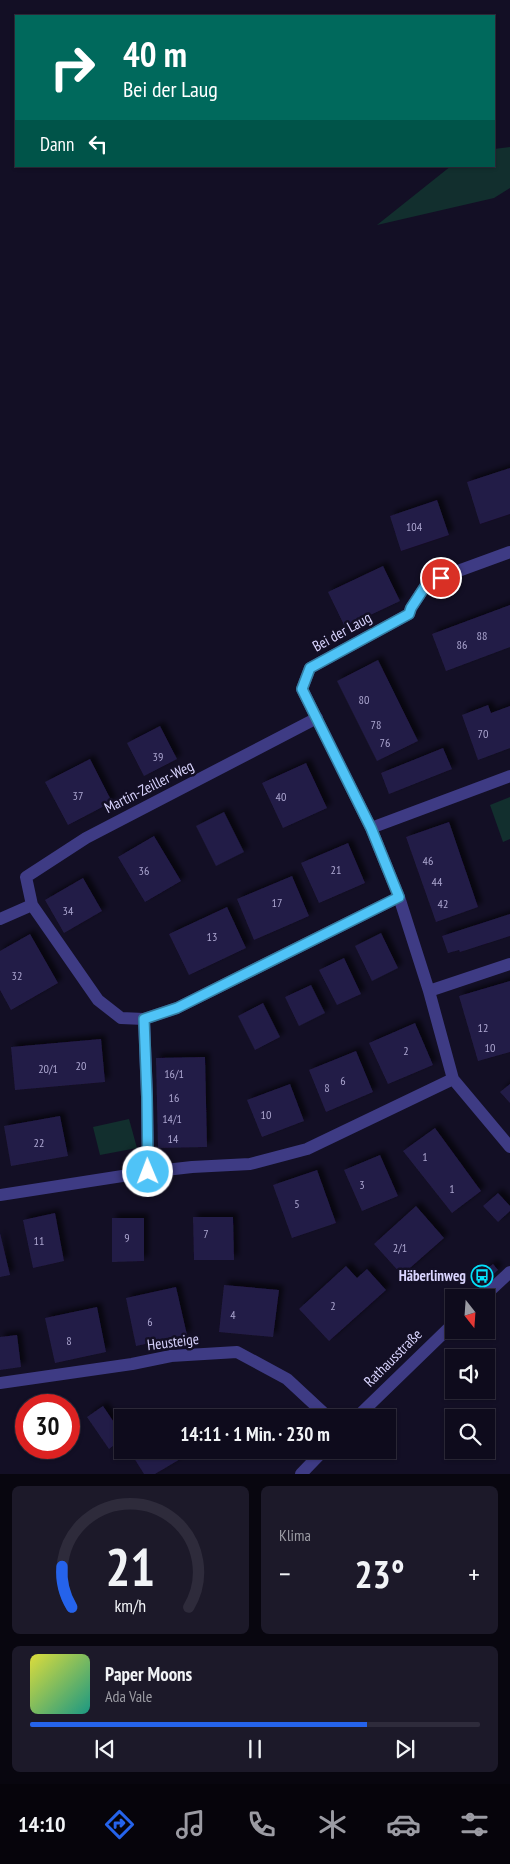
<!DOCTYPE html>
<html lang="de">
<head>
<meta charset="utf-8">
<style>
  body { margin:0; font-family:"PT Sans Narrow",sans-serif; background:#1c1929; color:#f1f3f6; height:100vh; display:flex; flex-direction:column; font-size:19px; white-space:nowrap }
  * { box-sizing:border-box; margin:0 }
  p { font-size:16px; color:#9b9ba3 }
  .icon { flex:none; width:28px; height:28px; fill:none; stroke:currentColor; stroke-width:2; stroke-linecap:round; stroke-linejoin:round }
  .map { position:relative; height:1474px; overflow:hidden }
  .sheet { display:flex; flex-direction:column; gap:12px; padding:12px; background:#08060f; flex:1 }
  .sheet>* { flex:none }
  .guide { position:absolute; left:15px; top:15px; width:480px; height:152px; border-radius:0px; box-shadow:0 1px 4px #0004,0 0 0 1px #2e2b3b; background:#00695c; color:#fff; overflow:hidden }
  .needle { width:32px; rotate:163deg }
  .controls { position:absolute; left:445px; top:1289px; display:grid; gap:10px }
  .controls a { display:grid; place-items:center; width:50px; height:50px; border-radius:0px; background:#0e0b1c; box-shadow:0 1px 4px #0004,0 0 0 1px #2e2b3b; font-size:25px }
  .speed { position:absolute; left:15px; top:1394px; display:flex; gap:10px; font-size:25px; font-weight:700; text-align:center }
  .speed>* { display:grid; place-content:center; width:65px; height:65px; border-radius:50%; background:#0e0b1c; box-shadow:0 1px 4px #0004,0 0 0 1px #2e2b3b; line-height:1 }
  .speed .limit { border:8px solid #d22; background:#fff; color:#111 }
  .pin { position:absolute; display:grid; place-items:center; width:42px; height:42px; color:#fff; margin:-21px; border:2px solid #fff; border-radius:50%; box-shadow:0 1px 5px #0007 }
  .me { position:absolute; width:55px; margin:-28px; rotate:359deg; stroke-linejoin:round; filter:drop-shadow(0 0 4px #0008) }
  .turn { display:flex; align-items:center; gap:18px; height:105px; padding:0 25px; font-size:22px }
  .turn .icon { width:65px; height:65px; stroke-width:2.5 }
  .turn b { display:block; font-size:35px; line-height:42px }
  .then { display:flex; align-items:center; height:48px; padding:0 25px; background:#0003; gap:10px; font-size:19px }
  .big { font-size:38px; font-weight:600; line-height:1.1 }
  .sheet .widget { flex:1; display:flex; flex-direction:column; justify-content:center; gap:8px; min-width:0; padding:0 18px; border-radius:8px; background:#1c1929 }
  .sheet .dial { align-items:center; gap:0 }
  .dial svg { height:130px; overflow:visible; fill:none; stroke:#2e2b3b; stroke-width:7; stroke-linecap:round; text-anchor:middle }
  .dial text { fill:#f1f3f6; stroke:none }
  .song { display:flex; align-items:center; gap:15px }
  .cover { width:60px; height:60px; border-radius:8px; background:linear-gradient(135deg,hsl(60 70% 55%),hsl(170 70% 35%)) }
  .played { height:5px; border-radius:2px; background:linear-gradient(90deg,#2563eb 75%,#2e2b3b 75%) }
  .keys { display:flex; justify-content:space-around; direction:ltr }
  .heat { display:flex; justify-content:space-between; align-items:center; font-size:28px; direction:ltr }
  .sheet .tiles { flex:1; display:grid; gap:12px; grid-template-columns:1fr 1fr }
  .widget:last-child { grid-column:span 2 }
  .trip { position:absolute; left:114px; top:1409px; width:282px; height:50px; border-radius:0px; background:#0e0b1c; box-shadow:0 1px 4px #0004,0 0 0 1px #2e2b3b; font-weight:600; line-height:50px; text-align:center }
  .dock { display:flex; height:80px; justify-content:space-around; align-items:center; background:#06040b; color:#9b9ba3 }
  .dock .icon { width:35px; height:35px }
  .dock .current { color:#2563eb }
  .dock b { font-size:22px; color:#f1f3f6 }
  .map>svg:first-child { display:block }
  .green { fill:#122f2e }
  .building { fill:#241c46; filter:url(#shadow) }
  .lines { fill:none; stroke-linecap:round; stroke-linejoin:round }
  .minor { stroke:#3e3b84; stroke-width:12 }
  .tertiary { stroke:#3e3b84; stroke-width:12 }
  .route-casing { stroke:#337fa1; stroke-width:12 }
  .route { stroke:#4fc3f7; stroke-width:9 }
  .labels { text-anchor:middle; stroke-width:5; stroke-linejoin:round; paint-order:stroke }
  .number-label { font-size:12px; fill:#aca6d0 }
  .street-label { font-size:15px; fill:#d9d4fe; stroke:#130f25 }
  .poi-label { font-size:15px; font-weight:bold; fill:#d9d4fe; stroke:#130f25; text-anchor:end }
</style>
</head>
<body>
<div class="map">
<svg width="510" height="1474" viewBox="0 0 510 1474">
  <defs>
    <filter id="shadow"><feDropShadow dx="4.5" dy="-4.5" stdDeviation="2.5" flood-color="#0009"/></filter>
  </defs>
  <rect width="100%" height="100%" fill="#130f25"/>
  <path class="green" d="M510 147V188L494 198 377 225 451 166H494V149Z
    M510 797V839L503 842 490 805Z
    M129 1119 137 1148 100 1155 93 1127Z"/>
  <path class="building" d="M510 468V514L480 524 467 482Z
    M437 500 449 535 401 551 390 516Z
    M383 566 400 601 345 627 328 592Z
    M510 605V647L446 671 432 634Z
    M378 660 418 741 377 761 337 681Z
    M488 705 491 713 510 706V748L478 760 462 715Z
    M160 726 177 759 144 776 127 743Z
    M443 748 452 769 389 794 381 773Z
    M90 759 112 802 68 825 45 782Z
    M306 763 327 808 283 828 262 783Z
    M224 812 244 852 216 866 196 826Z
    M449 822 478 907 436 922 406 837Z
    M154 836 181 881 145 902 118 857Z
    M348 843 365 883 319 903 301 863Z
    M292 876 309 916 254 940 237 899Z
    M83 878 102 911 64 933 45 900Z
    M227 907 246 948 189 975 169 934Z
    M510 914V936L460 952 459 950 448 953 442 936Z
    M381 933 398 968 372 981 355 946Z
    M30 934 58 983 11 1010 0 990V951Z
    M344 958 361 994 337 1005 319 970Z
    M510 981V1052L478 1061 459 996Z
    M311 985 325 1013 299 1026 285 997Z
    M263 1003 280 1037 255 1050 238 1016Z
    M415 1023 433 1065 388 1084 369 1043Z
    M101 1039 105 1082 15 1090 11 1047Z
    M356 1051 373 1092 326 1112 309 1070Z
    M205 1057 207 1147 158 1148 156 1058Z
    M290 1084 304 1121 262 1137 247 1100Z
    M510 1084V1103L500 1092Z
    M60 1116 68 1156 11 1166 4 1126Z
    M435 1128 481 1191 452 1213 403 1151Z
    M380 1155 398 1196 362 1211 344 1170Z
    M317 1170 336 1223 292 1238 273 1185Z
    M498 1193 510 1206V1211L498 1222 483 1206Z
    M416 1206 444 1238 402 1275 374 1244Z
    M55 1213 64 1261 33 1268 23 1220Z
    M193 1217H233L234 1260H194Z
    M112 1218H144V1261L112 1262Z
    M0 1233 10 1275 0 1277Z
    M493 1264 498 1270 489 1278 483 1272Z
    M346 1266 357 1278 367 1269 386 1290 329 1341 299 1309Z
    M224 1285 279 1290 273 1337 219 1332Z
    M176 1287 187 1335 136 1346 126 1298Z
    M97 1307 106 1352 55 1363 45 1318Z
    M17 1335 21 1367 0 1370V1337Z
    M103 1406 122 1434V1439L109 1449 87 1417Z
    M129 1450H184L187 1455 155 1474H144Z"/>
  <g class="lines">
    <path class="minor" d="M510 552 428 582 411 608 409 614 310 668 302 689 371 828 399 897 429 991 453 1079 510 1147
      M371 828 510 776
      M32 905 98 1000 121 1018 144 1019 147 1097 148 1172
      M0 919 32 905 26 877 86 838 317 718
      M429 991 510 964
      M144 1019 177 1008 399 897
      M0 1195 148 1172 192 1167 250 1164 307 1149 453 1079
      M0 1383 132 1364 171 1356 237 1352 287 1379 329 1418"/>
    <path class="tertiary" d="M482 1298 510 1272
      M356 1418 454 1323
      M301 1474 324 1450"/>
  </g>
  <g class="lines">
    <g class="route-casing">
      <path id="route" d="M148 1172 147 1097 144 1019 177 1008 399 897 371 828 302 689 310 668 409 614 411 608 428 582 441 578"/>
    </g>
    <use href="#route" class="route"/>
  </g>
  <defs>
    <g id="bus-ring" transform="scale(1.125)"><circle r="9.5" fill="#130f25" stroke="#04e2fb" stroke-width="1.5"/><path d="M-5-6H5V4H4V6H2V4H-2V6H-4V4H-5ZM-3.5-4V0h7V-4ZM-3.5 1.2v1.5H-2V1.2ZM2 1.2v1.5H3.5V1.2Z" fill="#04e2fb"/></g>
  </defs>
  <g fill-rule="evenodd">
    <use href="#bus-ring" x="482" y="1276"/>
  </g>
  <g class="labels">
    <g class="number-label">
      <text x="414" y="531">104</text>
      <text x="482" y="640">88</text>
      <text x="462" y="649">86</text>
      <text x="364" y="704">80</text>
      <text x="376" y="729">78</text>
      <text x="483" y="738">70</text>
      <text x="385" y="747">76</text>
      <text x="158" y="761">39</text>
      <text x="78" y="800">37</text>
      <text x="281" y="801">40</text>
      <text x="428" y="865">46</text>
      <text x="336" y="874">21</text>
      <text x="144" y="875">36</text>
      <text x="437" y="886">44</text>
      <text x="277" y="907">17</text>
      <text x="443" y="908">42</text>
      <text x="68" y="915">34</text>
      <text x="212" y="941">13</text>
      <text x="17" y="980">32</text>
      <text x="483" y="1032">12</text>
      <text x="490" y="1052">10</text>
      <text x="406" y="1055">2</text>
      <text x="81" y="1070">20</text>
      <text x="48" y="1073">20/1</text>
      <text x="174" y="1078">16/1</text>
      <text x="343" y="1085">6</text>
      <text x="327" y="1092">8</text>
      <text x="174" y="1102">16</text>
      <text x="266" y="1119">10</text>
      <text x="172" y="1123">14/1</text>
      <text x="173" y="1143">14</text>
      <text x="39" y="1147">22</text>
      <text x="425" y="1161">1</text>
      <text x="362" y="1189">3</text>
      <text x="452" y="1193">1</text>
      <text x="297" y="1208">5</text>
      <text x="206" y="1238">7</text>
      <text x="127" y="1242">9</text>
      <text x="39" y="1245">11</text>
      <text x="400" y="1252">2/1</text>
      <text x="333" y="1310">2</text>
      <text x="233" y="1319">4</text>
      <text x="150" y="1326">6</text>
      <text x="69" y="1345">8</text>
    </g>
    <g class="street-label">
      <text transform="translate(342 632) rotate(-29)" y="5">Bei der Laug</text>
      <text transform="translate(149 787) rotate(-27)" y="5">Martin-Zeiller-Weg</text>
      <text transform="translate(173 1342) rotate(-7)" y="5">Heusteige</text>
      <text transform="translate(393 1358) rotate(-45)" y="5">Rathausstraße</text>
    </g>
    <g class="poi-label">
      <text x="466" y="1281">Häberlinweg</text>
    </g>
  </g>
</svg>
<div class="controls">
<a><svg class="needle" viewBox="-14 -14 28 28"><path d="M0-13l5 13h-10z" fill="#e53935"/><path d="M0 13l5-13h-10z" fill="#9b9ba3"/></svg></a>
<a><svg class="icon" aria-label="sound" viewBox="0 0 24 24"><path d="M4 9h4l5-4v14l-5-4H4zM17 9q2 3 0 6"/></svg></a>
<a><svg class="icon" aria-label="search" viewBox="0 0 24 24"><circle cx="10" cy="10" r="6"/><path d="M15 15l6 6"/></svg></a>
</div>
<div class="speed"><div class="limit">30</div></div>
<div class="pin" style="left:441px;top:578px;background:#d93025"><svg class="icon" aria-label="arrive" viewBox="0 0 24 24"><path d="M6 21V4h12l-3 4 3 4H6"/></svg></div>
<svg class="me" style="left:148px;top:1172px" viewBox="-20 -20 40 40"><circle r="17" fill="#4fc3f7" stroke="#fff" stroke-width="3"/><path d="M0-11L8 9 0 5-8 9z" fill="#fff"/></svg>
<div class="trip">14:11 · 1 Min. · 230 m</div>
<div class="guide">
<div class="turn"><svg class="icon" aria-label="right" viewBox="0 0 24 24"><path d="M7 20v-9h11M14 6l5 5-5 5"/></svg><div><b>40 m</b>Bei der Laug</div></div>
<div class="then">Dann<svg class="icon" aria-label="left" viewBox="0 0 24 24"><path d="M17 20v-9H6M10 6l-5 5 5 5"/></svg></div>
</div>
</div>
<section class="sheet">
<div class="tiles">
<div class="widget dial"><svg viewBox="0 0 100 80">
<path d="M14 69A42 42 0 1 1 86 69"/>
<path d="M14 69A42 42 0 0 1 8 44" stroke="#2563eb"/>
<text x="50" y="56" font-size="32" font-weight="700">21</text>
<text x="50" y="72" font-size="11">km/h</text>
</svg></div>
<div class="widget"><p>Klima</p>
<div class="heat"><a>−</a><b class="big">23°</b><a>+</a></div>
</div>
<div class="widget">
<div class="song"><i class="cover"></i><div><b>Paper Moons</b><p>Ada Vale</p></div></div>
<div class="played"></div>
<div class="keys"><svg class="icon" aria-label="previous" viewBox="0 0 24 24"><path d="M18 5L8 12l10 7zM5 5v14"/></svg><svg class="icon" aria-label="pause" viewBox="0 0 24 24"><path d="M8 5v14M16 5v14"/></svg><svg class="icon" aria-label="next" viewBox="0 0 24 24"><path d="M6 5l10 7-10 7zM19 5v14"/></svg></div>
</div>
</div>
</section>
<nav class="dock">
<b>14:10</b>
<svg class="icon current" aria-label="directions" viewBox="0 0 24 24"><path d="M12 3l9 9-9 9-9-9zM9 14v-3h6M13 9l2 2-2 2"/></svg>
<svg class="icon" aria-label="music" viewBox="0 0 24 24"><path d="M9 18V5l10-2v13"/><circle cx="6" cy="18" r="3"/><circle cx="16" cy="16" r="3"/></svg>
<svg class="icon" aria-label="phone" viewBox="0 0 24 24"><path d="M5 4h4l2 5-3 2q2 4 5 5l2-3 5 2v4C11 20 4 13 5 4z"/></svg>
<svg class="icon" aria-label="climate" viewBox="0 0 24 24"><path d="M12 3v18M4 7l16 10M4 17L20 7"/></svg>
<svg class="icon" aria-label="car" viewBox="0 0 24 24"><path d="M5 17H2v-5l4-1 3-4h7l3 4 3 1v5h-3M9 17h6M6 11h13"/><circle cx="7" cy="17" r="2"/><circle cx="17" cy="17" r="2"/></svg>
<svg class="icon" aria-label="filters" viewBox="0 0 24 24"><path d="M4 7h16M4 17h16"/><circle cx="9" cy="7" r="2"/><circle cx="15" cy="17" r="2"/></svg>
</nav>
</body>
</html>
